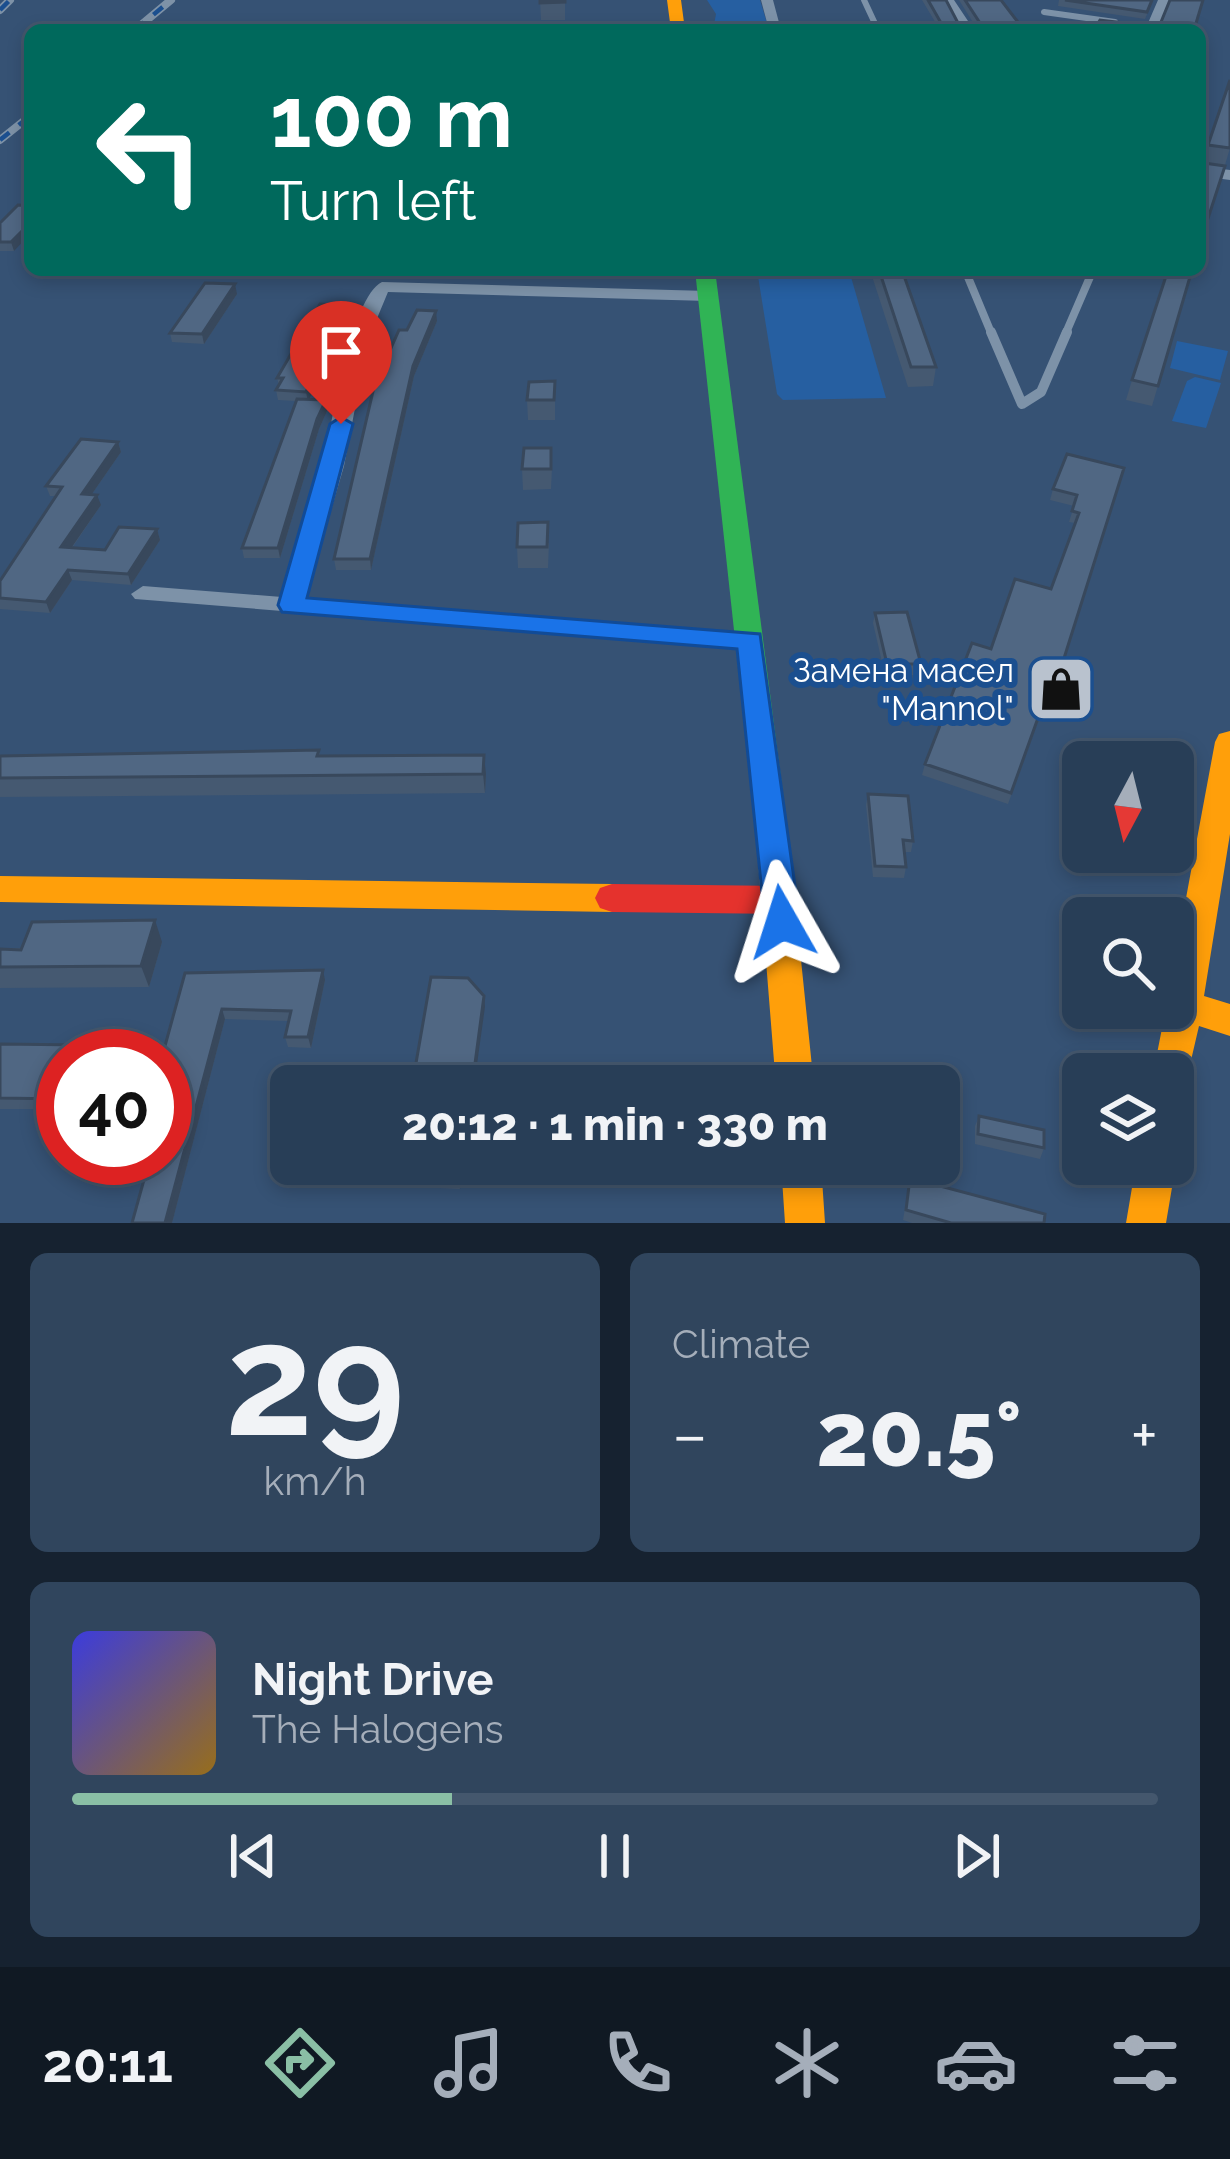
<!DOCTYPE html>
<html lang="en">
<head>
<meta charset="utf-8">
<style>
  body { margin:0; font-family:Raleway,sans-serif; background:#30455d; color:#f1f3f6; height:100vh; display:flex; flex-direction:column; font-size:45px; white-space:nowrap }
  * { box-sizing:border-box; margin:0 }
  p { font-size:39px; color:#a5aeba }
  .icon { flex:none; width:66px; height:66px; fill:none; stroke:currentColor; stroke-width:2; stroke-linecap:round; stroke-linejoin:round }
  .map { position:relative; height:1223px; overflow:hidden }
  .drawer { display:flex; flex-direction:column; gap:30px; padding:30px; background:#162230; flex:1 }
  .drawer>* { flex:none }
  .guide { position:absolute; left:24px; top:24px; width:1182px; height:252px; border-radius:18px; box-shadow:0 6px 18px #0003,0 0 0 3px #44576d; background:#00695c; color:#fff; overflow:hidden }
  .needle { width:78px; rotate:187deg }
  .buttons { position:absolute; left:1062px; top:741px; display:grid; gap:24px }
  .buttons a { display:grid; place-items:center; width:132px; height:132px; border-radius:18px; background:#283e57; box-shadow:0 6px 18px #0003,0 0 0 3px #44576d; font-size:60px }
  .speed { position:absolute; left:36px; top:1029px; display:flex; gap:24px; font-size:60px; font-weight:700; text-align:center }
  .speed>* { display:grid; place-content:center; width:156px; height:156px; border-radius:50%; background:#283e57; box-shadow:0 6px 18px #0003,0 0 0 3px #44576d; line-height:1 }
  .speed .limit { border:18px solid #d22; background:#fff; color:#111 }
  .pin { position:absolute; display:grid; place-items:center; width:102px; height:102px; color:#fff; margin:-123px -51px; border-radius:50% 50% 50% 0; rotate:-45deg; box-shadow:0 0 12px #0007 }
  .pin .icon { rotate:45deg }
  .me { position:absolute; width:132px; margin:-66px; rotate:354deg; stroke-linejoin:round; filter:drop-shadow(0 0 9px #0008) }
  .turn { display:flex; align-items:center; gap:42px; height:252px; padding:0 48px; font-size:54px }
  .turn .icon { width:156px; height:156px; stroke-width:2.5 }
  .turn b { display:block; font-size:84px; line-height:102px }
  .big { font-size:90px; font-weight:800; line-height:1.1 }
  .drawer .card { flex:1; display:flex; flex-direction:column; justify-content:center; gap:18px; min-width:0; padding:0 42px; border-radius:18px; background:#30455d }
  .drawer .dial { align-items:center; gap:0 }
  .dial b { font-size:156px; line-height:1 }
  .song { display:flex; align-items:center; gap:36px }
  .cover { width:144px; height:144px; border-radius:18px; background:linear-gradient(135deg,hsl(240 70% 55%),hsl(40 70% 35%)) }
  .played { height:12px; border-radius:6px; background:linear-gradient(90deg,#8abfa5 35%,#44576d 35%) }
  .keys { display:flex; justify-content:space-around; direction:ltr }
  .heat { display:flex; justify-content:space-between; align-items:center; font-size:66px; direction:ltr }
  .drawer .tiles { flex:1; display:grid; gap:30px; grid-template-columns:1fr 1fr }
  .card:last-child { grid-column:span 2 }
  .trip { position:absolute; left:270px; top:1065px; width:690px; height:120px; border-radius:18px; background:#283e57; box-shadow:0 6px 18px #0003,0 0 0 3px #44576d; font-weight:800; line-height:120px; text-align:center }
  .tabs { display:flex; height:192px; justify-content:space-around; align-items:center; background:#101923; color:#a5aeba }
  .tabs .icon { width:84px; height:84px }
  .tabs .active { color:#8abfa5 }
  .tabs b { font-size:54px; color:#f1f3f6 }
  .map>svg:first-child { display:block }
  .green { fill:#265fa1 }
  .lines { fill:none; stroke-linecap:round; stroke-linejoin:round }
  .lane-far2 { stroke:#7d92a8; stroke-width:6 }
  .lane-far1 { stroke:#7d92a8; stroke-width:8 }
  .lane { stroke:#7d92a8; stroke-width:10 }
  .street { fill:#7d92a8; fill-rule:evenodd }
  .fast { fill:#30b455; fill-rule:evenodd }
  .slow { fill:#ff9f0a; fill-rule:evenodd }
  .jam { fill:#e5322d; fill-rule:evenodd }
  .rail-casing { stroke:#7e92a7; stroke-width:8 }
  .rail { stroke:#1b4f8f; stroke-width:4.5; stroke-dasharray:12; stroke-linecap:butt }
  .wall { fill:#455971 }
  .shaded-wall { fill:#38485c }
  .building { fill:#506783; stroke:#38485c; stroke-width:3 }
  .route { fill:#1a73e8; stroke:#114b97; stroke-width:3 }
  .labels { text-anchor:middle; stroke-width:12; stroke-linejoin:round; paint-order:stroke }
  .poi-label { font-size:33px; fill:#fff; stroke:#1b4f8f; text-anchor:end }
</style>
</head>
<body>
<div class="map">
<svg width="1230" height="1223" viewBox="0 0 1230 1223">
  <rect width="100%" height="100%" fill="#365274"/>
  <path class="green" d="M707 0H760L769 30H713L716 14Z
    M757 270H849L886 398 783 400 777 394Z
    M1177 341 1228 351 1220 380 1170 368Z
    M1195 377 1221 383 1206 428 1172 421 1187 381Z"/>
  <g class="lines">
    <path class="lane-far2" d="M864 0 878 30
      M1044 12 1115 22"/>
    <path class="lane-far1" d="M965 270 992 335
      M1065 335 1093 270"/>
    <path class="lane" d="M991 332 1022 404 1041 392 1067 332"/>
    <path class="street" d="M761 0H773L781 30H769Z
      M942 0H954L974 30H962Z
      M1158 0H1170L1157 30H1145Z
      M1200 166 1230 170V180L1200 176Z
      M382 282 708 291 717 296 708 301 388 292 368 340 344 466 305 599 751 633 763 641 760 647 751 649 135 599 131 594 143 586 282 597C295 553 312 509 323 464 332 426 350 298 382 282Z"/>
    <path class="fast" d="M695 270H715L787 824 782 833 771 836 760 833 755 824Z"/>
    <path class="slow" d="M667 0H681L685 30H671Z
      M1230 731V834L1204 996 1230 1004V1036L1199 1026 1185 1086 1173 1091V1074H1153L1166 1008H1173V968L1215 742 1219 734Z
      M771 812 782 815 787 824 814 1086H776L755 824 760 815Z
      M0 876 612 884 624 888 629 898 624 908 612 912 0 902Z
      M1173 1158 1176 1164 1166 1223H1126L1136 1164H1173Z
      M781 1164H821L825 1223H785Z"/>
    <path class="jam" d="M612 884 780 886 792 890 797 900 792 910 780 914 612 912 600 908 595 898 600 888Z"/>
    <g class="rail-casing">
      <path id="rail" d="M0 10 10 0
        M135 30 171 0
        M0 140 30 116"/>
    </g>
    <use href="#rail" class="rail"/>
  </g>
  <path class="wall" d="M540 0H565V20H541Z
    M922 0H946L959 25 974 24 959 0H1001L1024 30H940Z
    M1059 0H1153L1145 19 1058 6Z
    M1208 145 1230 148 1225 165 1203 162Z
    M18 205 14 251H0V223Z
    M870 270H902L936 367 933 386 908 387Z
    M1192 270 1152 406 1126 400 1132 380Z
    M237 294 204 344 172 342 170 333Z
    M349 315 309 400 327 411 319 429 280 558H244L242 548 296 401 278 400 276 390 279 385 277 378Z
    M437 321 414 376 371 570H336L334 559 387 357 407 330Z
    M555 381V420H528L527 400Z
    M118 442 121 452 92 494 101 505 72 548 105 550 157 529 160 540 131 585 72 580 50 613 0 609V581L55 496H50L46 486Z
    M552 468 551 489 523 490 522 469Z
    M1124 468 1044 721 1039 719 1008 804 922 775 925 764 991 649 1051 589 1075 523 1069 522 1074 506 1050 500 1053 489Z
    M549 543 548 568H518L517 547Z
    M875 613 921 664 919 675H885L873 623Z
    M319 750 320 756 486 774 485 793 0 797V756Z
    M868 794 913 841 911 852H904L906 867 904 878 873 877 866 805Z
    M162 942 149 987 0 988V949Z
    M185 973 325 980 311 1048 288 1047 285 1037 288 1021 225 1019 172 1223H132L165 1158V1056H63V1109H0V1044L165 1046Z
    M979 1116 1044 1148 1040 1159 975 1144V1126Z
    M399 1164H464L460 1189 399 1186 397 1176Z
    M910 1178 1044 1223H912L903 1220Z"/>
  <path class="shaded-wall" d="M30 223V234L14 251 11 242Z
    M235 284 237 294 204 344 202 334Z
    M348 306 349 315 308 402 306 392Z
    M436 311 437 321 414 376 371 570 370 559 413 366Z
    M326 400 327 411 319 429 280 558 278 548 317 419Z
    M118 442 121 452 85 504 82 494Z
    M97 495 101 505 65 557 61 547Z
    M157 529 160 540 131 585 128 574Z
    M68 570 72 580 50 613 46 602Z
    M484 755 486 774 485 793 483 774Z
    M155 920 162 942 149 987 141 966Z
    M323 970 325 980 311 1048 308 1037Z
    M484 996 485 1007 474 1086H472Z
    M222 1009 225 1019 172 1223H165Z
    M461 1164H464L460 1189 459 1179Z"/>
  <path class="building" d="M540 0H565V2L540 3Z
    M928 0H946L959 25 980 23 965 0H1001L1024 30H945Z
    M1065 0H1152L1147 12Z
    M1170 0H1203L1194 30H1094L1100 20 1159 27Z
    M1230 80V148L1208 145Z
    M1204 163 1225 166 1200 243V175Z
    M18 205 30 206V223L11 242H0V223Z
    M879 270H902L936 367H911Z
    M1168 270H1192L1158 386 1132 380Z
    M205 283 235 284 202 334 170 333Z
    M320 304 348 306 306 392 276 390 283 378H277Z
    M417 310 436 311 413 366 370 559H334L381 357H387L399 330H407Z
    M555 381 554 400H527L529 382Z
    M297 399 326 400 317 419 278 548H242Z
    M81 439 118 442 82 494 97 495 61 547 105 550 119 527 157 529 128 574 68 570 46 602 0 598V581L62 487 46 486Z
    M524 448H551V469H522Z
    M1067 454 1124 468 1048 709 1042 707 1011 793 925 764 972 643 991 649 1015 579 1051 589 1079 513 1072 511 1077 495 1053 489Z
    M548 522 547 547H517L518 523Z
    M907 612 921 664H887L875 613Z
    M319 750 317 756 484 755 483 774 0 778V756Z
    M868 794 908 796 913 841 903 840 906 867 875 866Z
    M155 920 141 966 0 967V949L21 950 32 922Z
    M323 970 308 1037H285L291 1011 222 1009 165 1223H132L150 1158H165V1056H63V1099L0 1098V1044L165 1046 185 973Z
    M431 977 468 978 484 996 472 1086H412Z
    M979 1116 1044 1130V1148L978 1134Z
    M399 1164H461L459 1179 397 1176Z
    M910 1178 1045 1214 1044 1223H951L906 1210Z"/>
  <path class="route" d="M341 417 353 424 307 598 760 634 800 922 795 932H770L765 922 737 649 282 612 278 605 330 424Z"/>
  <defs>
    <g id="shop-square" transform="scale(3.45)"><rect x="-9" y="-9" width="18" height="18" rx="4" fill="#b9c2ce" stroke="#1b4f8f"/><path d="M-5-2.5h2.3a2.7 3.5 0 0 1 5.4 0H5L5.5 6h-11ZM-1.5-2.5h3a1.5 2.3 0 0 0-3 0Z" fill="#111"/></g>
  </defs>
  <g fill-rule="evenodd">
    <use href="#shop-square" x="1061" y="689"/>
  </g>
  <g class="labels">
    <g class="poi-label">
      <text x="1014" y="682">Замена масел<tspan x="1014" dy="38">"Mannol"</tspan></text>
    </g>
  </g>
</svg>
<div class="buttons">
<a><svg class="needle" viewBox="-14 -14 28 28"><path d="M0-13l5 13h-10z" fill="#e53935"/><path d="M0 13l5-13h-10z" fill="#a5aeba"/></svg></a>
<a><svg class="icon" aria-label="search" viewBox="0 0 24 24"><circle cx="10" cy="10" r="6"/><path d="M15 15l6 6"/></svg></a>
<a><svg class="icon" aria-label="layers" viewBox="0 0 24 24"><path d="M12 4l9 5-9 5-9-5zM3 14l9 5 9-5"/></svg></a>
</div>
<div class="speed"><div class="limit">40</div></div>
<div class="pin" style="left:341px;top:424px;background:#d93025"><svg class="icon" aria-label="arrive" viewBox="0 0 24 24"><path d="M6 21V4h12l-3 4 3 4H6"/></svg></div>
<svg class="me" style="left:782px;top:922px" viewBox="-20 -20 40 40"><path d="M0-17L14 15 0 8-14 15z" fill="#1a73e8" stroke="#fff" stroke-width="4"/></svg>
<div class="trip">20:12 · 1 min · 330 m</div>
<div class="guide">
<div class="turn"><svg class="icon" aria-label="left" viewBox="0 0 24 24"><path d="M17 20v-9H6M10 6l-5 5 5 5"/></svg><div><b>100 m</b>Turn left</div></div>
</div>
</div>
<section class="drawer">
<div class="tiles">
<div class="card dial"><b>29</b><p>km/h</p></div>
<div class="card"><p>Climate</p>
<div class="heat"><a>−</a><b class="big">20.5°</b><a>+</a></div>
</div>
<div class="card">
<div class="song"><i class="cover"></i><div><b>Night Drive</b><p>The Halogens</p></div></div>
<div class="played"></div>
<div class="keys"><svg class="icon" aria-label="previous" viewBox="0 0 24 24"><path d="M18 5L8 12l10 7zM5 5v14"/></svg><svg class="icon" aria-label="pause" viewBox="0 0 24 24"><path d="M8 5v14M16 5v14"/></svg><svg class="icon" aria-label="next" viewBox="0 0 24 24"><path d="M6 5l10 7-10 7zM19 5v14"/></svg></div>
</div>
</div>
</section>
<nav class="tabs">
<b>20:11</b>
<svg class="icon active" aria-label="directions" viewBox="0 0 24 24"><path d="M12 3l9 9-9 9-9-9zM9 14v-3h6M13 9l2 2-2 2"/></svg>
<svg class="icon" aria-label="music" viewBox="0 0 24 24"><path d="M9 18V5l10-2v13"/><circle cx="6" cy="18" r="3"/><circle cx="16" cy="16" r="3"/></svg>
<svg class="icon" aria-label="phone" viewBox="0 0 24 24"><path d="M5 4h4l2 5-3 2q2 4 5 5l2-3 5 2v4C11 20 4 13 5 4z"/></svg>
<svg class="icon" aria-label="climate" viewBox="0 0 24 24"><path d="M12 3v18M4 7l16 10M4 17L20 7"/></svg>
<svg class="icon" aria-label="car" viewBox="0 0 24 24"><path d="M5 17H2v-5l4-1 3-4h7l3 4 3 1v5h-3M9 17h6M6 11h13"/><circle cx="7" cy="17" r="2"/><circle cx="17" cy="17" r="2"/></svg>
<svg class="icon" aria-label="filters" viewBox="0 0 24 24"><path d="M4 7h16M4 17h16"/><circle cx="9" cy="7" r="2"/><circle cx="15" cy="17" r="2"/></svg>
</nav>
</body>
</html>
